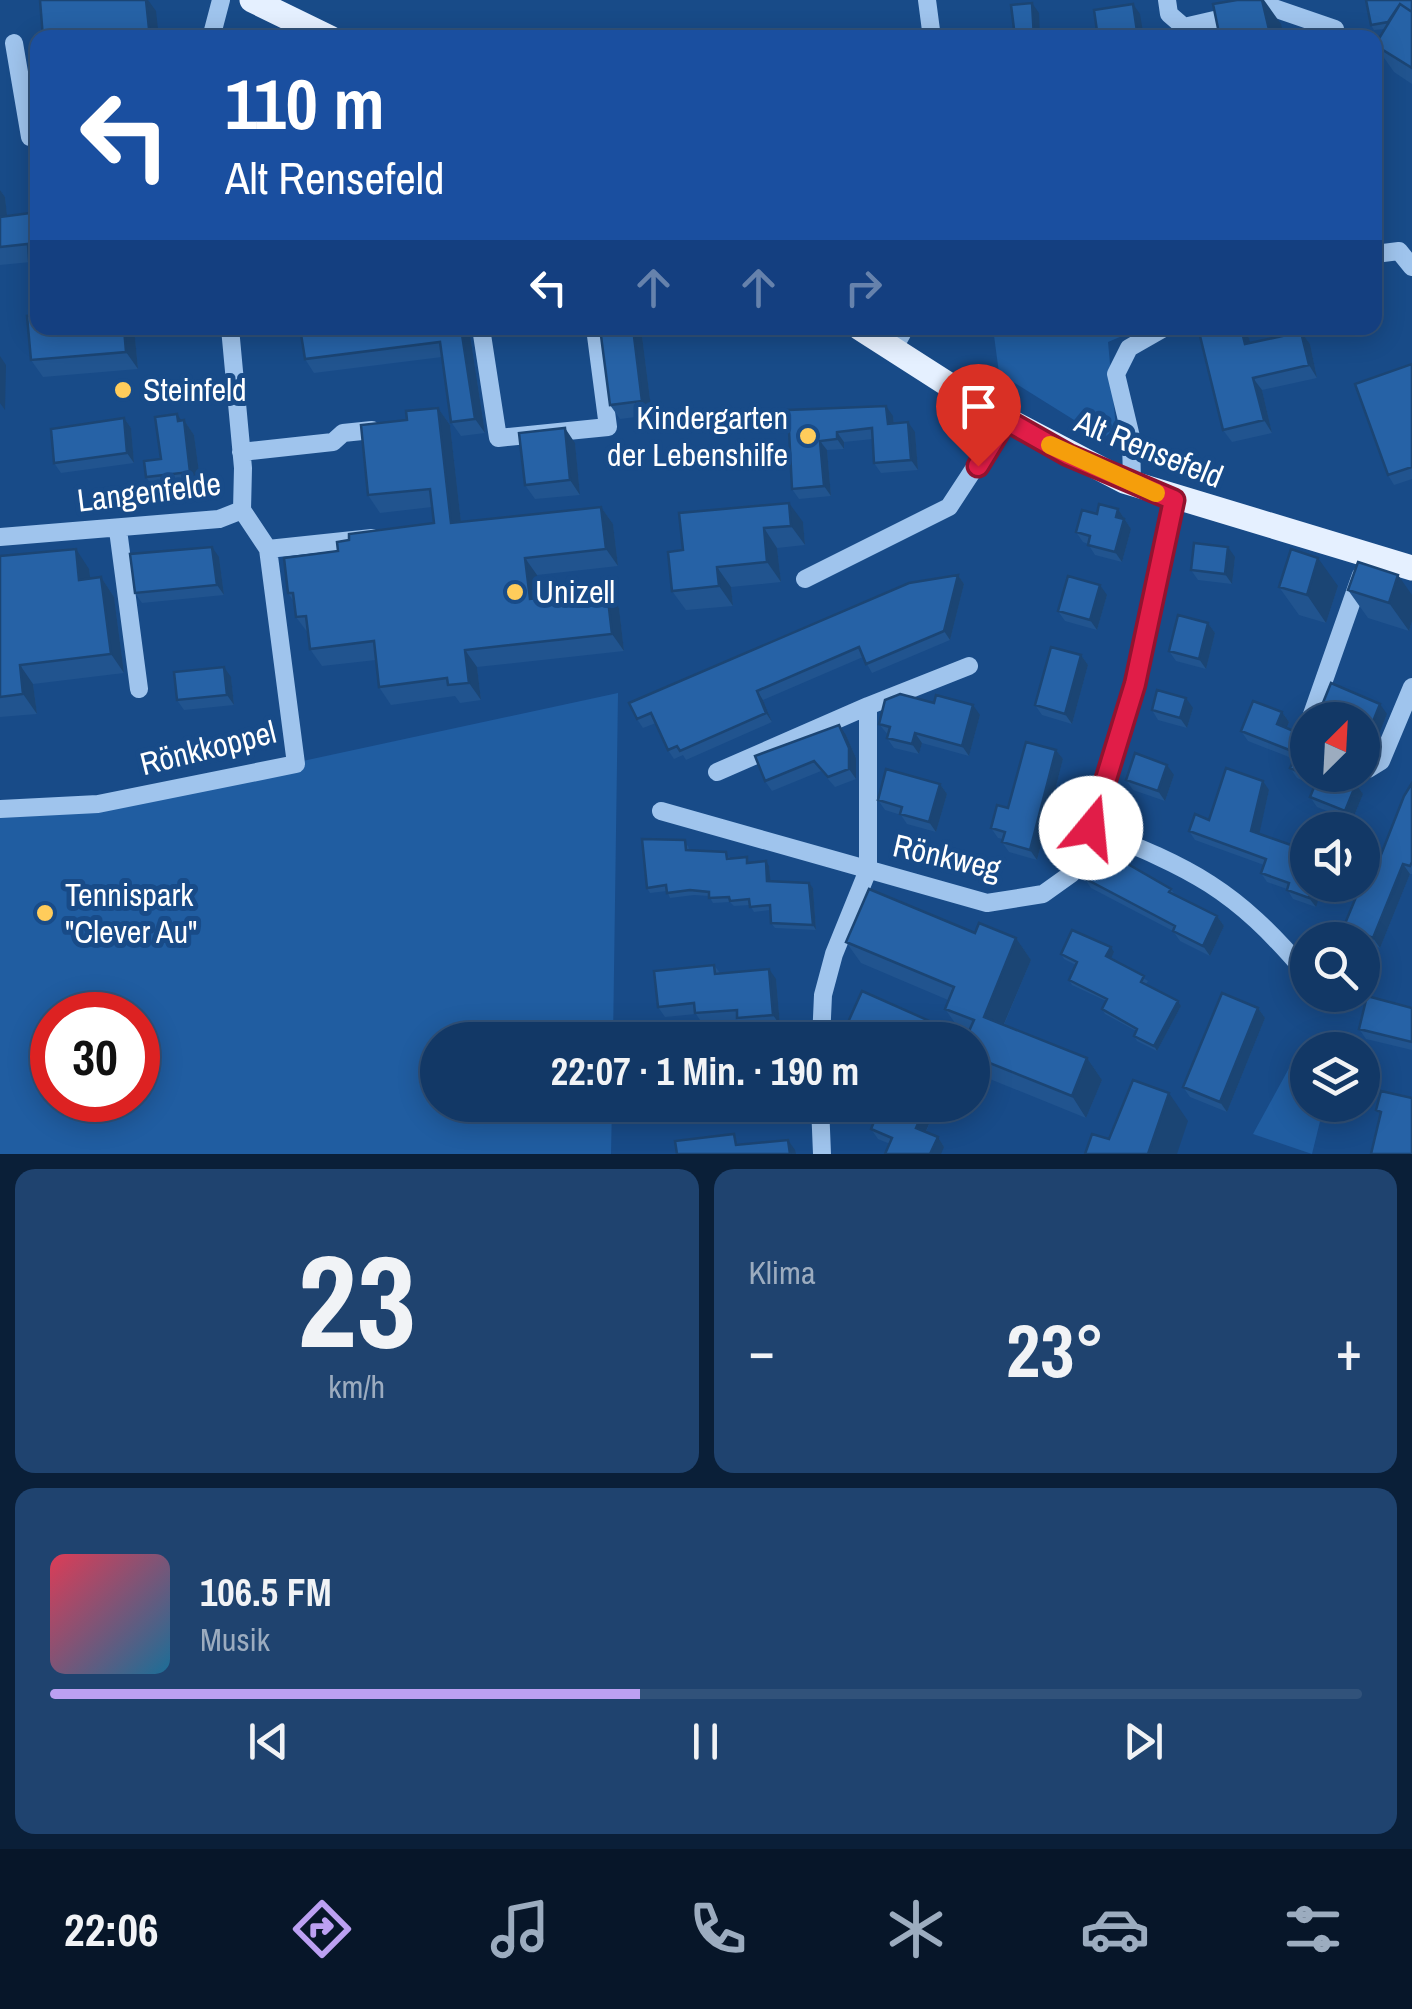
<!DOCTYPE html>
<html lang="de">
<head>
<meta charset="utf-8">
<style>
  body { margin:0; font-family:"Archivo Narrow",sans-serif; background:#1f436f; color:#f1f3f6; height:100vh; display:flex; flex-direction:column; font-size:38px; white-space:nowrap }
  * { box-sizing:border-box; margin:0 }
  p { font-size:32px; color:#9cacbf }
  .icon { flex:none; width:55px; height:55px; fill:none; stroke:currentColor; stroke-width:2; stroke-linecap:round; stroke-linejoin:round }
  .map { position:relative; height:1154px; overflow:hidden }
  .sheet { display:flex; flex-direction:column; gap:15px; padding:15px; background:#0a1f38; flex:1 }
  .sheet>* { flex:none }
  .hud { position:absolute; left:30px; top:30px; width:1352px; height:305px; border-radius:20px; box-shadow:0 5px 25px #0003,0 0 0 2px #31527a; background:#1a4fa0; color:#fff; overflow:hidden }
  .needle { width:65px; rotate:24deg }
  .fabs { position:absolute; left:1290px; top:702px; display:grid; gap:20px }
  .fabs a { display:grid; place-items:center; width:90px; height:90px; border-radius:50%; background:#123866; box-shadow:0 5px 25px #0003,0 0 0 2px #31527a; font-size:50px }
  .speed { position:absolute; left:30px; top:992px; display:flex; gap:20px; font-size:50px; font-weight:700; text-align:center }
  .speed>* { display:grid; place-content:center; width:130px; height:130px; border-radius:50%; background:#123866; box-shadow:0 5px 25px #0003,0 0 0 2px #31527a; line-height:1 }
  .speed .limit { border:15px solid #d22; background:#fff; color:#111 }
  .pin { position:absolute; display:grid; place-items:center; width:85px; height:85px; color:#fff; margin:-102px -42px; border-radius:50% 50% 50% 0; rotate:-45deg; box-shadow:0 0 10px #0007 }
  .pin .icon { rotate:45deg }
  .me { position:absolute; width:110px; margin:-55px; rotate:17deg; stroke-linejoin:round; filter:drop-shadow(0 0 8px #0008) }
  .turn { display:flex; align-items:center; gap:35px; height:210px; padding:0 30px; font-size:45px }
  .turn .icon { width:130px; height:130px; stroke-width:2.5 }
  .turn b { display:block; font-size:70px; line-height:85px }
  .lanes { display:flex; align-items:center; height:95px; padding:0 30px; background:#0003; justify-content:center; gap:50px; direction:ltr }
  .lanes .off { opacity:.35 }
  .big { font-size:75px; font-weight:800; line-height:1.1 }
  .sheet .tile { flex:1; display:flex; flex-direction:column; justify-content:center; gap:15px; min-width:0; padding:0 35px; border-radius:20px; background:#1f436f }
  .sheet .dial { align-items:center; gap:0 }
  .dial b { font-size:130px; line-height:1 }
  .song { display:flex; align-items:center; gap:30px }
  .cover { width:120px; height:120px; border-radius:15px; background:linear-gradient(135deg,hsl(350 70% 55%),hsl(200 70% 35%)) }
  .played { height:10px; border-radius:5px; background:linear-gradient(90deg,#bca0f2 45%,#31527a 45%) }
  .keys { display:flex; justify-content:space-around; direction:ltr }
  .heat { display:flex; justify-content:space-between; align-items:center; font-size:55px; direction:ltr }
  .sheet .tiles { flex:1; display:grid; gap:15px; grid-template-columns:1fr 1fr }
  .tile:last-child { grid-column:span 2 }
  .trip { position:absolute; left:420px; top:1022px; width:570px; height:100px; border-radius:50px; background:#123866; box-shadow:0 5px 25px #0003,0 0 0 2px #31527a; font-weight:800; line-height:100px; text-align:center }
  .tabs { display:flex; height:160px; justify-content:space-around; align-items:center; background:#071629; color:#9cacbf }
  .tabs .icon { width:70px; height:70px }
  .tabs .current { color:#bca0f2 }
  .tabs b { font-size:45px; color:#f1f3f6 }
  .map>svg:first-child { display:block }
  .green { fill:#205da1; fill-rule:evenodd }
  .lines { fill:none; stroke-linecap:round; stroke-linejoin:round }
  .minor { stroke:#9fc4ed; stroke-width:18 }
  .major { stroke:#e5f0ff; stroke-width:25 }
  .wall { fill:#21548f }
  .shaded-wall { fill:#1b4574 }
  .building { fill:#2662a6; stroke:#1b4574; stroke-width:2.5 }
  .route-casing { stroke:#92132f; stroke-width:25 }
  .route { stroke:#e11d48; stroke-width:18 }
  .slow { stroke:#f59e0b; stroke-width:18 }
  .poi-dot { fill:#ffcc5b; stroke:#184b88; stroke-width:4 }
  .labels { text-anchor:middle; stroke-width:10; stroke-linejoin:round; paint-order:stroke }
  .poi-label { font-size:32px; fill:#fff; stroke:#184b88; text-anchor:start }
  .street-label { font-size:32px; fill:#fff; stroke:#184b88 }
</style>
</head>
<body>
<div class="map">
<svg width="1412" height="1154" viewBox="0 0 1412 1154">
  <rect width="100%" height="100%" fill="#184b88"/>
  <path class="green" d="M993 328H1141L1108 342 1116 429 1103 438 999 373Z
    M618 693 613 1040H438V1105H612L611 1154H0V812L85 808ZM52 1015H138V1100H52Z
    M1300 1048 1315 1050H1308V1105H1324L1312 1154 1253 1134Z"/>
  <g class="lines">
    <path class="minor" d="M927 0 932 38
      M1167 0 1169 14 1184 27 1271 7 1335 29
      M211 38 221 0
      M14 43 30 137H38
      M1375 254 1399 251 1412 267
      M481 328 498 438 608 427 595 328
      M894 348 905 328
      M241 452 333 442 343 433 372 430
      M1132 484 1131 437 1116 374 1129 348 1164 328
      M118 530 139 689
      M0 537 219 519 242 510 243 468 230 328
      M268 549 372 538
      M805 579 949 507 1006 420
      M1310 720 1361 575
      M1368 769 1381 761 1412 687
      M717 772 868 706
      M0 809 98 804 296 764 268 549 242 510
      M661 811 987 903 1043 894 1071 874 1091 828 1135 684 1174 500
      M1091 828C1193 869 1234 888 1306 973
      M821 1040 823 995 834 954 868 870V706L969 666
      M820 1105 822 1154"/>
    <path class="major" d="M252 0 330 38
      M860 328 988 410 1124 481 1412 568"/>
  </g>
  <path class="wall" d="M1412 0V84L1394 72 1375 45 1384 29 1374 30 1371 25Z
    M0 190 5 197 7 216 38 212V272L31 262 0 265Z
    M38 328H134L138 369 43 377 31 360Z
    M300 328H469L485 433 461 436 451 422 442 357 314 373 305 359Z
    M600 328H641L652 415 620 419 610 405Z
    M1241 328 1249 338 1250 343 1301 332 1310 344 1317 378 1262 390 1272 433 1232 442 1223 430Z
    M1412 364V479L1394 485 1388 475Z
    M438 408 450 425 461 522 601 507 613 524 618 566 537 575 540 598 607 591 619 608 624 651 477 667 481 700 460 703 455 696 391 705 379 687 376 660 322 666 310 649 308 633 296 617 294 602 288 593 349 540 434 523 432 507 380 513 368 495 407 420Z
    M788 410 893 416 894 423 915 432 918 470 881 473 874 463 873 439 844 442V449L827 450 831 496 799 499 792 489Z
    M124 418 131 428 134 463 61 473 54 463Z
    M184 420 194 435 201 487 157 492 146 477 161 459 182 421Z
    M575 443 580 495 535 499 525 485Z
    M1118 509 1131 529 1122 562 1095 555 1088 544 1083 542 1076 532 1097 514Z
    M679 513 803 522 805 545 777 548 781 582 731 587 733 606 686 610 672 591 683 550Z
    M0 556 89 569 90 579 101 577 114 597 124 673 33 684 37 714 0 717Z
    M219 557 224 595 142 603 135 593Z
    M1235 557 1232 584 1198 580 1191 570Z
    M958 575 964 584 950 640 872 673 863 657 763 700 772 722 686 760 683 755 674 759 668 750 656 723 643 728 637 719Z
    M1338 586 1326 623 1299 615 1279 587Z
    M1348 590 1412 595V621L1409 631 1368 618Z
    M1107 595 1097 630 1065 621 1058 611Z
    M1208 623 1215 633 1206 669 1176 661 1169 651Z
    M1081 655 1088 665 1072 724 1042 715 1035 705Z
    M231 677 234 705 184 710 177 700Z
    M1193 708 1187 728 1158 720 1152 710Z
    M1282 712 1289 722 1286 728 1308 775 1356 784 1363 794 1352 821 1317 807 1310 797 1315 786 1297 778 1290 768 1294 759 1248 741 1241 731Z
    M1387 714 1375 744 1362 739V720Z
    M980 715 969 756 922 743 919 754 894 748 887 738 888 735 879 724Z
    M846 735 856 758V779L835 787 821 771 772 791 765 781Z
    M1056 750 1063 759 1037 860 1009 852 1002 842 1003 839 998 838 991 828Z
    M1174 775 1165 801 1133 790 1126 780Z
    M1412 783V874H1410L1380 948 1351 936 1344 926 1375 870Z
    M940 784 947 794 936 832 907 824 901 815 885 810 878 800Z
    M1269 790 1259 834 1308 851 1316 907 1293 899 1287 889 1267 882 1261 873 1264 865 1195 840 1189 831Z
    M688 845 689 850 730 857V858L769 866 770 881 809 883 813 888 816 930 775 928 771 923 770 910 754 912 750 905 734 906 730 902 713 903 709 896 694 895 670 898 667 891 650 893 647 888Z
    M1084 878 1171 889 1176 896 1217 916 1224 926 1210 956 1180 941 1173 931 1091 888Z
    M975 933 1016 938 1031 960 1004 1025 1087 1058 1102 1080 1086 1118 975 1073 972 1068V1040L968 1033 960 1030 945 1009 948 1000 861 963 846 942Z
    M1114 952 1111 958 1148 981 1146 984 1178 1001 1181 1006 1157 1051 1137 1041 1134 1036 1136 1031 1105 1014 1102 1009 1106 1001 1072 985 1069 980 1076 965 1064 959 1061 954Z
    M714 965 720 973 776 979 780 1025 744 1028 738 1020 702 1023 696 1014 665 1017 658 1007Z
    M1258 1008 1265 1018 1227 1112 1190 1097 1183 1087Z
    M1412 1008V1050L1366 1039 1359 1029Z
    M934 1023 941 1033 938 1040H855L852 1039 845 1029Z
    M702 1105H740L704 1108Z
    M752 1105H787V1110L758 1113Z
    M881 1105H937L926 1132 938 1137 944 1147 890 1144 878 1139 871 1129Z"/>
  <path class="shaded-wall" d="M146 0H148L156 11 159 38H150Z
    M1262 0H1264L1281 24 1284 38H1271Z
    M1032 3 1039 13 1040 38H1034Z
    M1133 4 1140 14 1144 38H1138Z
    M0 190 5 197 9 234 0 221Z
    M124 328H134L138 369 126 352Z
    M461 328H469L485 433 475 419Z
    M633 328H641L652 415 642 401Z
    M1241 328 1249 338 1254 357 1245 344Z
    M1301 332 1310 344 1317 378 1309 365Z
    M0 356 6 365 5 410 0 403Z
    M1253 378 1262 390 1272 433 1264 420Z
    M886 406 893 416 895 433 888 424Z
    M438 408 450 425 463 540 451 523Z
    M177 414 184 424V420L194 435 201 487 190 472Z
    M124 418 131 428 134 463 127 453Z
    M908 422 915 432 918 470 911 460Z
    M565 428 575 443 580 495 570 480Z
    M837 432 844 442V449L837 439Z
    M820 441 827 450 831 496 824 486Z
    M789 503 803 522 805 545 791 526Z
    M601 507 613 524 618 566 606 549Z
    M1118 509 1131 529 1122 562 1115 552 1116 517Z
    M764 528 777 548 781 582 767 562Z
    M212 547 219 557 224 595 217 585Z
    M1228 547 1235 557 1232 584 1225 574Z
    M76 549 89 569 93 599 79 580Z
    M525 558 537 575 542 617 530 599Z
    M1318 558 1338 586 1326 623 1307 595Z
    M717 567 731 587 733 606 719 586Z
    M958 575 964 584 950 640 944 631Z
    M1398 575 1412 595V621L1409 631 1389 603Z
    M101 577 114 597 124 673 111 654Z
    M1100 585 1107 595 1097 630 1090 620Z
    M607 591 619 608 624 651 612 634Z
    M1208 623 1215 633 1206 669 1199 659Z
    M465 650 477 667 481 700 469 683Z
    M1081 655 1088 665 1072 724 1065 714Z
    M20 665 33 684 37 714 23 694Z
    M224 667 231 677 234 705 227 695Z
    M757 691 763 700 772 722 766 713Z
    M1186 698 1193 708 1187 728 1180 718Z
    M1380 704 1387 714 1375 744 1368 734Z
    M973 705 980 715 969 756 962 746Z
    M1282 712 1289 722 1284 734 1277 724Z
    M839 725 846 735 856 758V779L849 769Z
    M915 733 922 743 919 754 912 744Z
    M1056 750 1063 759 1037 860 1030 850Z
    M1167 765 1174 775 1165 801 1158 791Z
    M1263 781 1269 790 1258 840 1251 831Z
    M940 784 947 794 936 832 929 822Z
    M1356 784 1363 794 1352 821 1345 811Z
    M766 861 769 866 771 886 767 881Z
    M1403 864 1410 874 1380 948 1373 938Z
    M809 883 813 888 816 930 813 925Z
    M1314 885H1323L1316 907 1309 898Z
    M1217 916 1224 926 1210 956 1203 946Z
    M1016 938 1031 960 998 1038 984 1017Z
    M1111 947 1114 952 1110 961 1106 956Z
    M769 969 776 979 780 1025 773 1015Z
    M1178 1001 1181 1006 1157 1051 1154 1046Z
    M1258 1008 1265 1018 1227 1112 1220 1102Z
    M934 1023 941 1033 938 1040H926Z
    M1087 1058 1102 1080 1086 1118 1072 1096Z
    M1169 1093 1188 1121 1177 1154H1148Z
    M926 1105H937L923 1138 916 1128Z
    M938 1137 944 1147 941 1154H930Z
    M788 1140 795 1150 796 1154H790Z"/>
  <path class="building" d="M40 0H146L150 38H43Z
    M1237 0H1262L1271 38H1220L1213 4Z
    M1366 0H1412V12L1400 4 1388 22 1371 25Z
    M1032 3 1034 38H987L986 32 1014 29 1011 5Z
    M1133 4 1138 38H1098L1094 10Z
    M1400 4 1412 12V68L1375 45Z
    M38 212V259L29 260 28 244 0 247V217Z
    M38 315V328H124L126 352 31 360 27 316Z
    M300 328H461L475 419 451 422 440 342 305 359Z
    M600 328H633L642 401 610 405Z
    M1233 328H1241L1245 344 1301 332 1309 365 1253 378 1264 420 1223 430 1200 336Z
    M1412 364V467L1388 475 1355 384Z
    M886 406 888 424 908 422 911 460 874 463 872 428 837 432V439L820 441 824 486 792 489 788 410Z
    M438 408 451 523 601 507 606 549 525 558 530 599 607 591 612 634 465 650 469 683 448 685 447 678 379 687 374 641 310 649 306 616 296 617 293 593H288L284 558 338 551 337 542 349 540V534L434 523 430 489 368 495 361 425 407 420 406 411Z
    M177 414 178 421 184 420 190 472 146 477 144 461 161 459 155 417Z
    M124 418 127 453 54 463 51 429Z
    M565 428 570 480 525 485 519 433Z
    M789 503 791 526 764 528 767 562 717 567 719 586 672 591 668 552 683 550 679 513Z
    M1099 504 1118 509 1116 517 1124 519 1115 552 1088 545 1090 536 1076 532 1082 510 1097 514Z
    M1194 543 1228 547 1225 574 1191 570Z
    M212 547 217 585 135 593 130 554Z
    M76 549 79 580 101 577 111 654 20 665 23 694 0 697V556Z
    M1291 549 1318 558 1307 595 1279 587Z
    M1358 562 1398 575 1389 603 1348 590Z
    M958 575 944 631 866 664 859 647 757 691 766 713 680 751 677 746 668 750 651 713 637 719 629 703 909 583Z
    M1068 576 1100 585 1090 620 1058 611Z
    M1178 615 1208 623 1199 659 1169 651Z
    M1051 647 1081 655 1065 714 1035 705Z
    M224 667 227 695 177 700 174 672Z
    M1331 683 1380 704 1368 734 1362 732V720H1316Z
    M1157 690 1186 698 1180 718 1152 710Z
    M900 694 934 703 936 695 973 705 962 746 915 733 912 744 887 738 890 727 879 724 885 700Z
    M1253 701 1282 712 1277 724 1308 737V775H1317L1316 779 1290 768 1297 753 1241 731Z
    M839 725 849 748V769L828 777 814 761 765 781 755 756Z
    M1026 742 1056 750 1030 850 1002 842 1005 832 991 828 997 805 1008 808Z
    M1135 753 1167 765 1158 791 1126 780Z
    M1226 768 1263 781 1251 831 1308 851V885H1314L1309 898 1287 890 1289 883 1261 873 1266 859 1189 831 1195 814 1209 820Z
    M886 769 940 784 929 822 900 814 902 807 878 800Z
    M1319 775H1335L1356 784 1345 811 1310 797Z
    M1412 783V862L1410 866 1403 864 1373 938 1344 926 1361 885H1362L1368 867 1375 870 1404 796Z
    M642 839 685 840 686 850 726 852 727 859 747 857V863L766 861 767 881 809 883 813 925 771 923 770 905 750 907 749 899 730 901 729 897 709 898V892L690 890 667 893 666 885 647 888Z
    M1100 848 1171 889 1169 892 1217 916 1203 946 1173 931 1175 926 1084 878Z
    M869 889 975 933 979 923 1016 938 984 1017 1087 1058 1072 1096 972 1056V1040H965L974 1020 945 1009 954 987 846 942Z
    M1072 930 1111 947 1106 956 1144 976 1141 982 1178 1001 1154 1046 1134 1036 1137 1029 1102 1009 1107 999 1069 980 1077 962 1061 954Z
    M714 965 715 974 769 969 773 1015 737 1018V1010L695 1013 694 1003 658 1007 654 971Z
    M862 991 934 1023 926 1040H873L845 1029Z
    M1222 993 1258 1008 1220 1102 1183 1087Z
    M1367 996 1412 1008V1042L1359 1029Z
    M1133 1080 1169 1093 1148 1154H1085L1092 1134 1109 1139Z
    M1381 1091 1412 1098V1154H1371L1381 1112 1376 1110Z
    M881 1105H926L916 1128 938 1137 930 1154H885L892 1138 871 1129Z
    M734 1134 736 1145 788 1140 790 1154H677L675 1141Z"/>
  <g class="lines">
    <g class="route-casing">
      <path id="route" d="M978 466 1006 420 1068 455 1174 500 1135 684 1091 828"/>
    </g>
    <use href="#route" class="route"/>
    <path class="slow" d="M1050 445 1156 493"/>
  </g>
  <g class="poi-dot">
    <circle cx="123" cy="390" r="10"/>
    <circle cx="808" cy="436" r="10"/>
    <circle cx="515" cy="592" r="10"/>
    <circle cx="45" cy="913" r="10"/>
  </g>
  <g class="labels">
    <g class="poi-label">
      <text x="143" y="401">Steinfeld</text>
      <text x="788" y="429" text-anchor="end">Kindergarten<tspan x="788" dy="37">der Lebenshilfe</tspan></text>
      <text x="535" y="603">Unizell</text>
      <text x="65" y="906">Tennispark<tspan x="65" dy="37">"Clever Au"</tspan></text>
    </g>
    <g class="street-label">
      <text transform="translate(1149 449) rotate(22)" y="11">Alt Rensefeld</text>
      <text transform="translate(149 492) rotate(-7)" y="11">Langenfelde</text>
      <text transform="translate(208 748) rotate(-14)" y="11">Rönkkoppel</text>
      <text transform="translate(947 857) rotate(13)" y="11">Rönkweg</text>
    </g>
  </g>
</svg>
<div class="fabs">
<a><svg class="needle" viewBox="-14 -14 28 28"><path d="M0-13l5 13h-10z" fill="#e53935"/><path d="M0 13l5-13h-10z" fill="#9cacbf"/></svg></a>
<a><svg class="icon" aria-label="sound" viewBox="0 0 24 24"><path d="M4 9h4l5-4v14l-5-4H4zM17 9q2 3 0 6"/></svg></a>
<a><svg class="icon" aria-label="search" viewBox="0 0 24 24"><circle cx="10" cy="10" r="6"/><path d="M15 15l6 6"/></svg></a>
<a><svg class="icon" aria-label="layers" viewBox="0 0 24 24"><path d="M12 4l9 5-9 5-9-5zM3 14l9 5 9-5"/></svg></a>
</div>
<div class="speed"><div class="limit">30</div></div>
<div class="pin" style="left:978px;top:466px;background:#d93025"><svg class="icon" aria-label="arrive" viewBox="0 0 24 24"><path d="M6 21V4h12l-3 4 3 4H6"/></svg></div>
<svg class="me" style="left:1091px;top:828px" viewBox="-20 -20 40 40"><circle r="19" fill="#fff"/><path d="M0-13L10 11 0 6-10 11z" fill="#e11d48"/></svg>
<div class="trip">22:07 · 1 Min. · 190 m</div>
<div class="hud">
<div class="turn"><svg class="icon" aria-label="left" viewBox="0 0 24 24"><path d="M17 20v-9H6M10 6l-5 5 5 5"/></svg><div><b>110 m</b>Alt Rensefeld</div></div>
<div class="lanes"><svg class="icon" aria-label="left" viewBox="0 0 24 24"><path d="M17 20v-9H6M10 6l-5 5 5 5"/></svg><svg class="icon off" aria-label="ahead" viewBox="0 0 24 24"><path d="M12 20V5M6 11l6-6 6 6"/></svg><svg class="icon off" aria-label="ahead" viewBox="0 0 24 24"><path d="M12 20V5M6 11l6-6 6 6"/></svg><svg class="icon off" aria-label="right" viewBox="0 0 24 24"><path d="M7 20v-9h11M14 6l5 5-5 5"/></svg></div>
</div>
</div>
<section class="sheet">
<div class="tiles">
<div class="tile dial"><b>23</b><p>km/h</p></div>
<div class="tile"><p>Klima</p>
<div class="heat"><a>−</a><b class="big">23°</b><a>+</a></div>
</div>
<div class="tile">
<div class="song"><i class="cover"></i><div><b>106.5 FM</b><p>Musik</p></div></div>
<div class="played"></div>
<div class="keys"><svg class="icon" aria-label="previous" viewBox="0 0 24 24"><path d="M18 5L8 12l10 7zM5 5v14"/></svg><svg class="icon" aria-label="pause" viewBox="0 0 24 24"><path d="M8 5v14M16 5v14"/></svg><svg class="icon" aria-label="next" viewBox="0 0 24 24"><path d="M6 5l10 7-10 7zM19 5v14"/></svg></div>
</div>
</div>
</section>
<nav class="tabs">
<b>22:06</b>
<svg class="icon current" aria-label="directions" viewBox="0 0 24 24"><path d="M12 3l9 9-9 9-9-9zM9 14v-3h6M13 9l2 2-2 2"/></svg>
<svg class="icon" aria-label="music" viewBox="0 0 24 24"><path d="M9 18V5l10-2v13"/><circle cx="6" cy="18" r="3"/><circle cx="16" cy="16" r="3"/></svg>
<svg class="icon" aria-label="phone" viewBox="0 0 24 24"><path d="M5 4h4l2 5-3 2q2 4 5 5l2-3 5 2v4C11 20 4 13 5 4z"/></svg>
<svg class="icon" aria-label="climate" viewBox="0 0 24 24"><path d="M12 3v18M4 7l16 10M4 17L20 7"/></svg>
<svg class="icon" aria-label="car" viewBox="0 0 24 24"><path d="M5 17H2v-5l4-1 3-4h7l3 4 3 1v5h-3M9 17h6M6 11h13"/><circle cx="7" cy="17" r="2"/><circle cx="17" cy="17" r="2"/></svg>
<svg class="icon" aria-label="filters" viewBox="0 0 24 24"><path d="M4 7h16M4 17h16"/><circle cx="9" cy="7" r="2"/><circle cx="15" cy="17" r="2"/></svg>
</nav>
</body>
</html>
